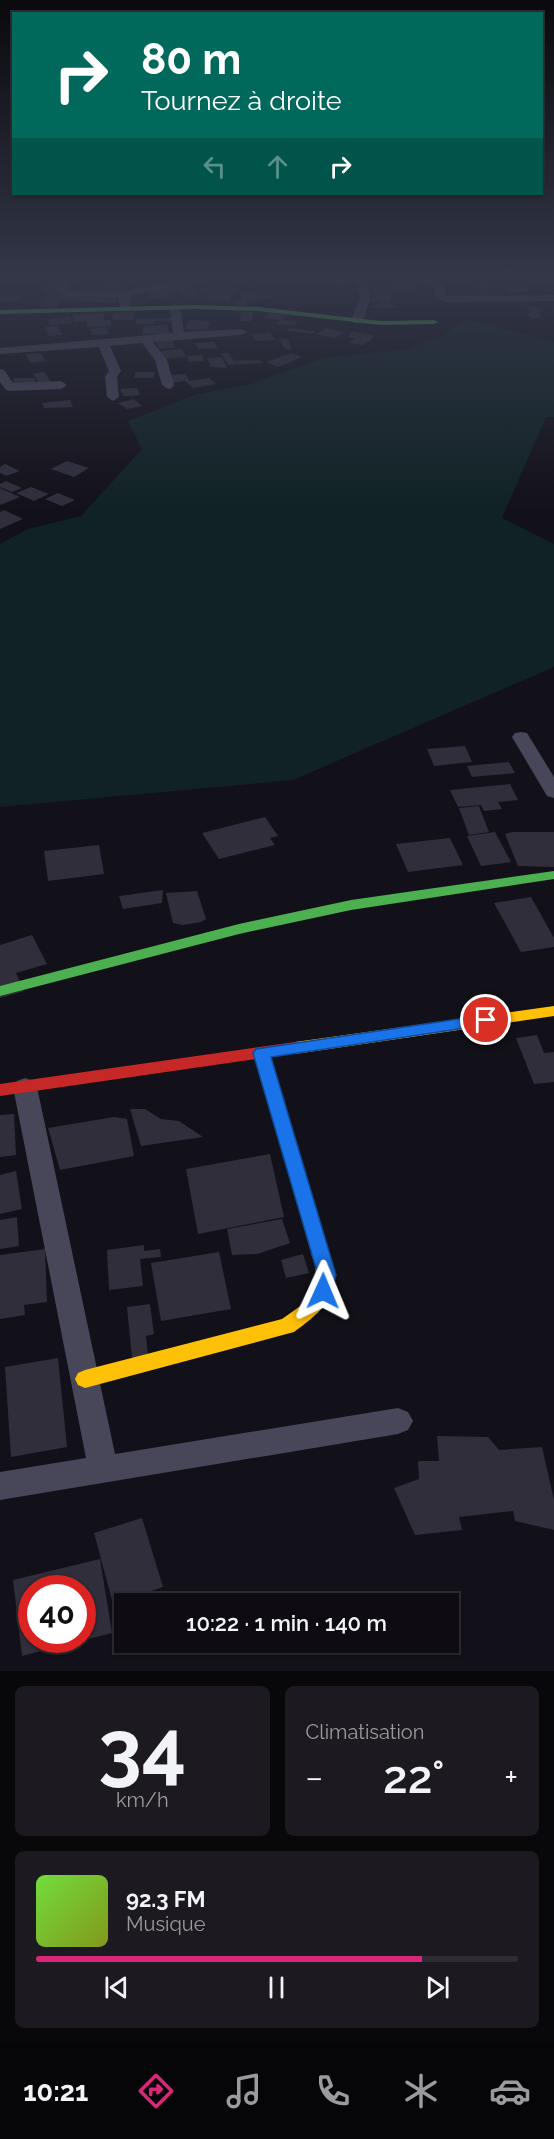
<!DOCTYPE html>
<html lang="fr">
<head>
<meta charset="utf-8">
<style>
  body { margin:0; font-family:Raleway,sans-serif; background:#1c1a20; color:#f1f3f6; height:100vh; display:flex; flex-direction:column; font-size:22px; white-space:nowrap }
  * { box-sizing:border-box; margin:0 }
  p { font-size:20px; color:#9b9b9f }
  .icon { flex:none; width:33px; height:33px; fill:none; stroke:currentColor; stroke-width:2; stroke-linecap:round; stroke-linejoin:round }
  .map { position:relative; height:1671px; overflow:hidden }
  .details { display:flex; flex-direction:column; gap:15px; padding:15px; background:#08070a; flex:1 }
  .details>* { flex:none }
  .banner { position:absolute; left:12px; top:12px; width:531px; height:183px; border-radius:0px; box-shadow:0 2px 4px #0004,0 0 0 2px #2e2c32; background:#00695c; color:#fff; overflow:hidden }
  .speed { position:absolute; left:18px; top:1575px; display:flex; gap:12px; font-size:30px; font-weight:700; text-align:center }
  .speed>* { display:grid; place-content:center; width:78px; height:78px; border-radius:50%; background:#0e0c12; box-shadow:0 2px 4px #0004,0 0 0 2px #2e2c32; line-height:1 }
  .speed .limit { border:9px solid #d22; background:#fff; color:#111 }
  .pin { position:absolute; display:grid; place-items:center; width:51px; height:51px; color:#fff; margin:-26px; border:3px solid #fff; border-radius:50%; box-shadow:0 2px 6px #0007 }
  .me { position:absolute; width:66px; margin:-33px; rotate:1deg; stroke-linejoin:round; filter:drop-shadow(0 0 4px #0008) }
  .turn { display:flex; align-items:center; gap:21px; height:126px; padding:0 30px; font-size:27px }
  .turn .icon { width:78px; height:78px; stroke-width:2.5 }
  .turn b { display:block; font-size:42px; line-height:51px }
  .lanes { display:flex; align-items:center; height:57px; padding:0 30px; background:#0003; justify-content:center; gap:30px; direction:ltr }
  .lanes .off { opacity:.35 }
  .big { font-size:45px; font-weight:600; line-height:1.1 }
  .details .widget { flex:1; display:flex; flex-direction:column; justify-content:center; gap:9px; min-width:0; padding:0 21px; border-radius:9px; background:#1c1a20 }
  .details .dial { align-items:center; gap:0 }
  .dial b { font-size:78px; line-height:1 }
  .song { display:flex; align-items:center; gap:18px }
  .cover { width:72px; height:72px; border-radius:9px; background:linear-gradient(135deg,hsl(100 70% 55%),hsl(70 70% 35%)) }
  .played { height:6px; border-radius:3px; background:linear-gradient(90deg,#db2777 80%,#2e2c32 80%) }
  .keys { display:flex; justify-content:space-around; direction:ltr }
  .heat { display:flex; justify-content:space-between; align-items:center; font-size:33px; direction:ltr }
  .details .tiles { flex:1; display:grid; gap:15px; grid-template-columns:1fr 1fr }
  .widget:last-child { grid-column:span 2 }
  .trip { position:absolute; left:114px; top:1593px; width:345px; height:60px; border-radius:0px; background:#0e0c12; box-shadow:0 2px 4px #0004,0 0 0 2px #2e2c32; font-weight:600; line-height:60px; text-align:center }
  .tabs { display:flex; height:96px; justify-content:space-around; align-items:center; background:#060507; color:#9b9b9f }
  .tabs .icon { width:42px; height:42px }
  .tabs .current { color:#db2777 }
  .tabs b { font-size:27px; color:#f1f3f6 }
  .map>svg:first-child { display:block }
  .green { fill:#102224 }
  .building { fill:#302e3b; fill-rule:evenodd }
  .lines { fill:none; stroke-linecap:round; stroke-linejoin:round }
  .street { fill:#484659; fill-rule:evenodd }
  .fast { fill:#4caf50; fill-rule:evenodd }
  .slow { fill:#ffc107; fill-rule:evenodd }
  .jam { fill:#c62828; fill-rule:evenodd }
  .route { fill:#1a73e8; stroke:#114b97; stroke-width:1.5 }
</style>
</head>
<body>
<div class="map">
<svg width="554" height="1671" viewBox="0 0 554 1671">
  <rect width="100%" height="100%" fill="#121018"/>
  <path class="green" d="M469 320 554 342V417H546L502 518 554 544V667L293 780 0 807V544L28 529 81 516 142 449 128 421 197 394 248 385 324 358 406 349 439 337Z"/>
  <path class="building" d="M9 279H24L23 285H8Z
    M26 279H53L52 283H57L63 293 45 294 44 285 46 283H25Z
    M282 279 304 280 303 285 281 284Z
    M327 279H350L362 280 359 284 346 283 343 287 321 285Z
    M115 280 125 288 122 289 123 290 110 292 102 282Z
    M189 283 192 287H197L195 293H199L201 287 235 288 233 294H230V300H207L208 294H223L203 293 201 297 181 296 183 292H170L168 299 147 298 150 292 139 291Z
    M389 283H413L414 291H390Z
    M478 284H501L499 287 486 288 489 295 480 296Z
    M523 284 530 291 509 293 506 285Z
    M100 285 101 293 83 294 82 286Z
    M373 287H387L386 293H391L393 296 389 299 390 305H396V308H371V305H380L377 301H372V298L378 296 373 293Z
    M240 293 272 295 271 298 247 300 244 306 234 305 237 300H243Z
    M48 294 63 295 61 296 117 295 116 303 60 300 57 307H39L42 302H51L44 301Z
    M21 295 19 302H0V296Z
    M526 307H536L541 312H538L541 318H532L527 313H532Z
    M134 312 133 320H112L113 313Z
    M241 312H253L252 321H240Z
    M104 313V320H110L111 326 87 327 86 321 74 322 73 315Z
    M269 313 287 315 282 320 298 322 294 326 276 324 280 320 264 318Z
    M70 317 72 323 50 325 48 319Z
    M155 317 154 318H178L177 321H154L153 324H136L137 319H152Z
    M189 320 211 321 207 330 185 329Z
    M167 325 170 334H142L144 326Z
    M58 326 62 335 48 336 44 327Z
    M106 327 109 334 93 335 89 329Z
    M290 328 316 331 313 334 287 331Z
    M326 328 345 332 335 338 316 334Z
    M352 331 373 335 372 339 363 345 348 343 355 339 348 337Z
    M270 333 275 340 256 341 251 334Z
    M288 338 291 349H285L279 339Z
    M172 340 175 348 159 349 156 342Z
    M214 342 218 348 199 349 194 343Z
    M182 349 186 357 164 359 161 351Z
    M40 353 46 361 31 363 25 354Z
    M221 353H229L234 361 259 360 264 363 228 365Z
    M291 353 302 357 278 367 266 362Z
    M202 355 204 361 189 362 187 356Z
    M222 357 227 368 211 367 207 358Z
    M44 372 52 383 40 384 33 374Z
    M136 372H155L153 378H134Z
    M186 374 189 381 209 378 216 384 193 388 185 381 171 383 168 375Z
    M14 378H35V385H13Z
    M137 388 140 395 131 396H123L120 389Z
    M134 399 142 406 127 409 118 403Z
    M70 400 73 407 44 408 42 403Z
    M67 461 89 468 74 477 51 469Z
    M5 464 20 471 6 476 0 473V467Z
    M6 481 22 488 12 492 0 487V484Z
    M31 487 49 494 34 501 16 493Z
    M0 488 20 497 0 505Z
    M58 493 75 500 62 506 45 499Z
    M4 510 23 519 0 529V512Z
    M465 746 472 762 434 766 427 749Z
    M509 762 515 773 472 777 467 766Z
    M510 784 518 800 498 802 502 809 484 811 481 805 458 807 450 790Z
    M479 806 489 832 469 835 459 808Z
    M265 817 278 836 270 838 275 845 219 859 202 833Z
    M495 832 511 862 481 866 467 836Z
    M512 832H554V867L518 866 505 834Z
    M450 838 463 865 408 872 396 844Z
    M99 845 104 874 48 881 44 851Z
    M163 890 162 903 123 909 119 896Z
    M197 891 206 919 201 922 183 925 173 923 166 893Z
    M531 897 554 938V947L521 952 494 903Z
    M32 935 47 964 16 973 24 991 0 998V945Z
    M537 1035 544 1053 554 1052V1082L534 1084 516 1038Z
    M130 1109H145L161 1119 179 1121 203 1137 141 1146Z
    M14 1114 16 1155 0 1157V1115Z
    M114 1117 127 1119 134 1156 60 1170 48 1128Z
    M270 1154 284 1217 198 1234 186 1169Z
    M16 1171 22 1209 0 1214V1175Z
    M17 1217 19 1246 0 1249V1220Z
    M282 1219 290 1243 257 1254 232 1255 227 1229Z
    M144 1245V1251L160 1249 161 1257 140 1259 143 1286 109 1290 107 1250Z
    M45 1249 47 1302 24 1305 25 1315 0 1319V1255Z
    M219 1252 231 1309 161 1321 151 1263Z
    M303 1254 309 1273 286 1278 281 1260Z
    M150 1304 154 1334 146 1336 148 1356 132 1358 127 1307Z
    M58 1358 67 1447 11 1457 5 1367Z
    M437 1436 488 1437 499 1450 542 1447 554 1500V1530L515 1521 513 1511 459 1517 462 1530 415 1535 394 1488 419 1479 418 1461H439Z
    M142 1518 163 1587 113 1604 94 1533Z
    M100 1559 112 1633 22 1656 13 1580ZM32 1588H82V1640H32Z"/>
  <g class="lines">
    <path class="street" d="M54 279H66L70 291H126L184 279H208L203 282 136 294 129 298 130 307 125 310 120 307 119 297 62 296Z
      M357 279H367L370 298 363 321 357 324 351 321 360 298Z
      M402 279 441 282 447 296 554 295V301L445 302 437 298 433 286Z
      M175 304 180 307 184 332 241 329 247 332 241 335 153 342 167 360 174 385 172 388 168 389 162 385 155 360 142 343 110 346 121 371 117 377 119 397 113 401 107 397 105 377 109 371 99 347 0 354V348L173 333 170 307Z
      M0 369 4 370 13 383 61 381 67 385 61 389 10 391 6 390 0 382Z
      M521 732 527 733 554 777V798L547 796 512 737 515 733Z
      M25 1078 33 1081 37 1087 115 1454 398 1408 408 1412 413 1421 408 1430 398 1434 0 1500V1472L86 1458 13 1087 17 1081Z"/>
    <path class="fast" d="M196 305 258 307 381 321 434 320 438 322 434 324 381 325 258 311 196 309 0 314V310Z
      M554 871V879L351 910 239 934 0 996V986L239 924 351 900Z"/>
    <path class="slow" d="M554 1006V1016L295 1054 289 1052 287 1048 289 1044 295 1042Z
      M320 1245 326 1247C347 1287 327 1309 294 1332L85 1388 78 1385 75 1379 78 1373 85 1370 282 1319C313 1298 324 1290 311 1252L314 1247Z"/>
    <path class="jam" d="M295 1042 301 1044 303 1048 301 1052 271 1057 329 1252 326 1257 320 1259 314 1257 311 1252 256 1059 0 1096V1084Z"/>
  </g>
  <linearGradient id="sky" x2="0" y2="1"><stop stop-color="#0a090d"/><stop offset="0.54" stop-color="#333748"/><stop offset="1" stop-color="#333748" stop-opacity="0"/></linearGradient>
  <rect width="554" height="513" fill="url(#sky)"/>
  <path class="route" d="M486 1015 492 1017 494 1020 492 1024 271 1057 336 1275 330 1297 323 1299 317 1297 314 1291 318 1275 253 1053 256 1049Z"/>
</svg>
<div class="speed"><div class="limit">40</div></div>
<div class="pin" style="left:486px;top:1020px;background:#d93025"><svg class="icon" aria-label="arrive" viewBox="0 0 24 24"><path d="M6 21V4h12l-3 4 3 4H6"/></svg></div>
<svg class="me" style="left:323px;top:1291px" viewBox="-20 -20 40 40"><path d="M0-17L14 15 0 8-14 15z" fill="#1a73e8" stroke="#fff" stroke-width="4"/></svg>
<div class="trip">10:22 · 1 min · 140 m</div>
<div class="banner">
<div class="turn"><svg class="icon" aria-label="right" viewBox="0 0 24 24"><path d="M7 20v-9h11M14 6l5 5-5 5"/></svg><div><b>80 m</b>Tournez à droite</div></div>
<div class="lanes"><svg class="icon off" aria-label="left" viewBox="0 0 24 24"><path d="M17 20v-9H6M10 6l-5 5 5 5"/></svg><svg class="icon off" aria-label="ahead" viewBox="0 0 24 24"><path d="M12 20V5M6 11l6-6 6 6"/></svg><svg class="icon" aria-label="right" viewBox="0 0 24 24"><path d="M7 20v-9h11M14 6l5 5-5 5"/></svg></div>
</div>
</div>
<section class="details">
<div class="tiles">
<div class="widget dial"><b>34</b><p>km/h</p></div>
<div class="widget"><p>Climatisation</p>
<div class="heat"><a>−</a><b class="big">22°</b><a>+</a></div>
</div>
<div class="widget">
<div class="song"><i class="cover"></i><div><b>92.3 FM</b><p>Musique</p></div></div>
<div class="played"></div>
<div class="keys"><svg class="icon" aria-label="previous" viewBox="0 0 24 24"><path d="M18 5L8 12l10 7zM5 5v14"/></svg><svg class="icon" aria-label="pause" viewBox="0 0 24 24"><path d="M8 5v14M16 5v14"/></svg><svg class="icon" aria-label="next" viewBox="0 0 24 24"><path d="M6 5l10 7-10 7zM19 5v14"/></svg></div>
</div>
</div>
</section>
<nav class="tabs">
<b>10:21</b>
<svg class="icon current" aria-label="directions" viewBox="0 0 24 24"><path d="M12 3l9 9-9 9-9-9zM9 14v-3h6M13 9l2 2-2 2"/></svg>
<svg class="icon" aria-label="music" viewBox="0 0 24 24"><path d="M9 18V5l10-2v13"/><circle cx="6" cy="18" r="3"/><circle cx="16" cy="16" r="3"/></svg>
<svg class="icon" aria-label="phone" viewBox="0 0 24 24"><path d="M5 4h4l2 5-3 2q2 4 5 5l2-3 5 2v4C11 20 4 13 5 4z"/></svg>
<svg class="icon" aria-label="climate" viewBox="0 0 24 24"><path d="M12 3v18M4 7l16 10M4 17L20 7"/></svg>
<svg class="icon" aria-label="car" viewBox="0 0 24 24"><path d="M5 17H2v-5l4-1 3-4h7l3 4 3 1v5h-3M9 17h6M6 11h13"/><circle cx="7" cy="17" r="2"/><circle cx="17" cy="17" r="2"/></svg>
</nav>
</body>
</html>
